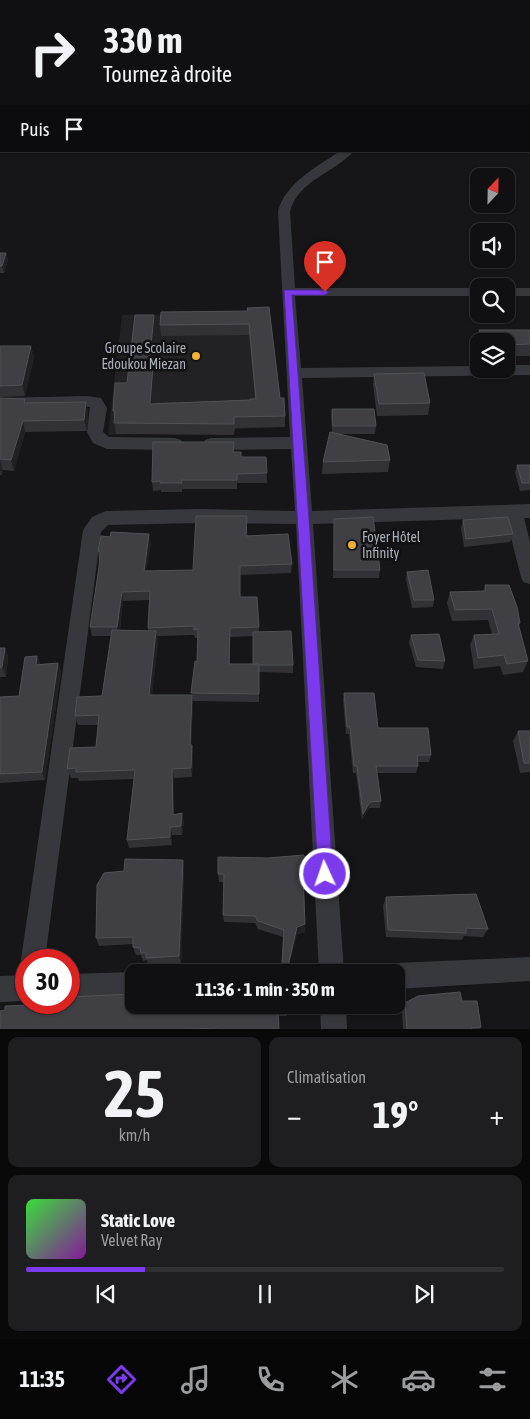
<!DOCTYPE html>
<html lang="fr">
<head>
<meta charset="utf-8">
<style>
  body { margin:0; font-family:"Asap Condensed",sans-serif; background:#1e1e20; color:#f1f3f6; height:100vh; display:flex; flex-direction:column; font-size:19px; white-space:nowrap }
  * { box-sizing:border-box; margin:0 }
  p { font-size:16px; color:#9c9d9f }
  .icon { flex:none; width:28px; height:28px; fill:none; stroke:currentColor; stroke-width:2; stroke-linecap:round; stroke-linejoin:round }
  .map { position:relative; height:1029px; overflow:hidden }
  .panel { display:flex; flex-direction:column; gap:8px; padding:8px; background:#09090a; flex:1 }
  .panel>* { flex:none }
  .hud { position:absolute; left:0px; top:0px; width:530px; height:152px; box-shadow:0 1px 4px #0004,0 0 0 1px #303032; background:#101012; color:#f1f3f6; overflow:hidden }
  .needle { width:32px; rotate:22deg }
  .tools { position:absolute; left:470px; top:168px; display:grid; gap:10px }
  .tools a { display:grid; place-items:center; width:45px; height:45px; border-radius:10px; background:#101012; box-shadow:0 1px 4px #0004,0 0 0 1px #303032; font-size:25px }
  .speed { position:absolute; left:15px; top:949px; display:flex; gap:10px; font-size:25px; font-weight:700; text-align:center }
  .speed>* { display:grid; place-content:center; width:65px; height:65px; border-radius:50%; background:#101012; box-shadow:0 1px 4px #0004,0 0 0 1px #303032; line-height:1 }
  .speed .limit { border:8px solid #d22; background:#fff; color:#111 }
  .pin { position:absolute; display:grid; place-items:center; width:42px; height:42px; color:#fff; margin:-51px -21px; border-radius:50% 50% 50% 0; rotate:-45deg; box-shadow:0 0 5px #0007 }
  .pin .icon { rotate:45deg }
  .me { position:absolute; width:55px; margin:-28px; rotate:357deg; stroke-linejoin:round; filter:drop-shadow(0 0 4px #0008) }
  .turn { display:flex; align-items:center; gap:18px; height:105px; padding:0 20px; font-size:22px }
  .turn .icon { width:65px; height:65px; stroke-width:2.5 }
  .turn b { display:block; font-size:35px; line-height:42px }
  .then { display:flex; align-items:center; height:48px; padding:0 20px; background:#0003; gap:10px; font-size:19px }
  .big { font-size:38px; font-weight:700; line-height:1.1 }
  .panel .card { flex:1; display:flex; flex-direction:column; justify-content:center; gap:8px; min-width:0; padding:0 18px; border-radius:10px; background:#1e1e20 }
  .panel .dial { align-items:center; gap:0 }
  .dial b { font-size:65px; line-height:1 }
  .song { display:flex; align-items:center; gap:15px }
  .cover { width:60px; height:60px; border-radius:8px; background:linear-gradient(135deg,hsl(120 70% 55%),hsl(290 70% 35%)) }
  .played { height:5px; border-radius:2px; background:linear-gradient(90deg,#7c3aed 25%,#303032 25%) }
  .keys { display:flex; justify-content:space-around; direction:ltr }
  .heat { display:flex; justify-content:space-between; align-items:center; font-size:28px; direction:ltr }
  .panel .tiles { flex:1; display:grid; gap:8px; grid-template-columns:1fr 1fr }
  .card:last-child { grid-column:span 2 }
  .trip { position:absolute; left:125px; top:964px; width:280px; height:50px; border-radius:10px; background:#101012; box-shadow:0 1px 4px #0004,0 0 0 1px #303032; font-weight:700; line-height:50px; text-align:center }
  .tabs { display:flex; height:80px; justify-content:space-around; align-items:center; background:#060607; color:#9c9d9f }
  .tabs .icon { width:35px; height:35px }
  .tabs .active { color:#7c3aed }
  .tabs b { font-size:22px; color:#f1f3f6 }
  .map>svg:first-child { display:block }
  .built { fill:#222225 }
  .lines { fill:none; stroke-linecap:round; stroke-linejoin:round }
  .stream { stroke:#2c353c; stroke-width:2.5 }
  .path { stroke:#3d3f44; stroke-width:1; stroke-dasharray:1 2.5; stroke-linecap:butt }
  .minor { fill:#37383d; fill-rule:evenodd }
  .trunk { fill:#5b5e65; fill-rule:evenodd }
  .wall { fill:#323236; fill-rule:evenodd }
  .shaded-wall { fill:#212124 }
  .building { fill:#3f3f44; stroke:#4f5156 }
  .route { fill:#7c3aed; stroke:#51269a }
  .poi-dot { fill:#f2b134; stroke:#111113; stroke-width:2 }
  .labels { text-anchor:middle; stroke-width:5; stroke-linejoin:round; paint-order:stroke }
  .poi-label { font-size:14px; fill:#a8adb8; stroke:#111113; text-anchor:end }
</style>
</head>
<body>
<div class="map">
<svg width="530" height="1029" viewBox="0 0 530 1029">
  <rect width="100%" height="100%" fill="#161618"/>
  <path class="built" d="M122 315H270L278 394 285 427 108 435Z"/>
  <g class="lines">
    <path class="stream" d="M140 0 145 1"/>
    <path class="path" d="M368 1 370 0"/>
    <path class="minor" d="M340 151H354C334 173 299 180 290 211L295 288H479V296H295L301 368 479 366V369H506V365H530V375L302 378 312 511 530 504V518H524L530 542V584L523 582 521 577 506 518 313 524 344 972H319L296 524 200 523 108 525 101 532 45 960H26V970L21 960 83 530 92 517 106 511 200 509 295 511 291 449 211 450 205 448 203 444 205 440 211 438 290 437 278 211C286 182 317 167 340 151Z
      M506 288H530V296H506Z
      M87 396 101 398 107 408 103 432 109 437 175 438 181 440 183 444 181 448 175 450 107 449 93 443 87 432 90 407 0 408V398Z
      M530 957V981L396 989V972H385L387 967 396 963Z
      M134 972V998L69 1000V974Z
      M26 975V1001L0 1002V976Z
      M320 1005H346L347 1029H321Z"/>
    <path class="trunk" d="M267 0H284L285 1H268Z
      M305 0H323L324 1H306Z
      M529 68H530V79H529Z"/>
  </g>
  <path class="wall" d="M0 253H6L8 260 4 273H0Z
    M247 311 280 398 285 416V427L235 428 234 435 116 434 113 411 127 383 154 315 155 326 152 366 154 377 152 403 250 400 255 399 249 335 161 336 160 325Z
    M479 330H530V356H506V341H479V349L477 342Z
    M0 346H31L34 357 25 396 0 397Z
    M374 374 430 403 428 415 377 416 373 385Z
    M0 398 25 399 26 403 86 402 88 413 87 431 25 432 14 471 3 470 2 475H0Z
    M332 409 376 426 375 434H342L390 460 388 472 322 474 323 462 332 432 331 417Z
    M234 452 241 457H266L267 483H237V489H182V492H161V490L153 491 152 482Z
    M517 465H530V490L520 491 515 473Z
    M247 516V536L292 564 291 573 240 575V597H257L259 632 293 665V673L259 672V702L193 701 191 745 193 754 192 777 174 778V814L184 821 182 835H172V845L129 848 127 840 134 779 79 781 78 778H71L67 769 96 747 98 725H78L75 716 102 696 111 636H92L90 627 99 567V558L98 551 151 543 146 571 193 570ZM149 600 148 631 120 630 123 601ZM194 635 195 638H198L197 662 192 695H152L158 641 157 636ZM253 636V664H230V637Z
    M334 519 380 570 379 578H333Z
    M463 520 513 534 510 542 464 547 461 528Z
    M407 572 434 600 433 607 412 608 406 579Z
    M485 585 520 623 519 627 528 661 523 672 503 675 500 666 474 669 470 645 474 635 492 634 488 620 452 621 447 603 450 592 483 591Z
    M411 635 445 661 443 669 416 667 409 642Z
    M0 648H5L8 657 6 677H0Z
    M37 656 40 664 58 663 61 672 45 780 0 783V697L19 696Z
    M344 693 378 728 431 755 429 762H417L418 766 416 773H377L381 801 380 808H369L362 820 356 773H353L349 734H346L343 700Z
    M518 731H530V772L520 773 513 741Z
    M184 869 181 963 148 965 147 960 143 961 141 955H136L133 947V944L99 946 96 938Z
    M218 874 307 876 306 883H304L305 924V932L297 934 287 972H281L283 937 258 929 255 923 224 922 223 915 224 882H219Z
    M386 897 488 929 483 937 464 936 462 940 386 937 383 906Z
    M462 1001 481 1027 480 1029H403L402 1010 405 1003Z
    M287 1011V1016H279V1029H0Z"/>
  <path class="shaded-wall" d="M6 253 8 260 4 273 2 266Z
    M154 315 155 326 151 377 149 366Z
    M31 346 34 357 25 396 22 385Z
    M153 366 154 377 151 415 150 404Z
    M86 402 88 413 87 431 84 420Z
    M23 421 25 432 14 471 11 460Z
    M0 461 3 470 2 475 0 470Z
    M149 534 151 543 145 580 144 571Z
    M122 592 123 601 119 636 117 627Z
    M156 631 158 641 151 705 149 695Z
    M5 648 8 657 6 677 2 667Z
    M37 656 40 665H36Z
    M58 663 61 672 45 780 42 772Z
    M192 695 193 704 191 755 190 745Z
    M192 745 193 754 192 777 191 768Z
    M172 769 174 778V823L173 815Z
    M370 802 369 808 362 820 363 814Z
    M182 813 184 821 182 835 181 826Z
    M170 827 172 835V845L170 837Z
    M183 860 184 869 181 963 179 956Z
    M305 924V932L297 934 287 972 288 966 297 927Z"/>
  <path class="building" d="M0 253H6L2 266H0Z
    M269 307 280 398H284L285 416 234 417V424L114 423 115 411H113L115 383H127L135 315H154L149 366H153L150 404 250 400V399H256L249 324 160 325 161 312 248 311 247 308Z
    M479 330H530V344L506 345V341H483Z
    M0 346H31L22 385 0 386Z
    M424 373 430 403 379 404 374 374Z
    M0 398 25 399 24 403 86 402 84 420 23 421 11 460 0 459Z
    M332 409H374L376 426H333Z
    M330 432 387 445 390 460 323 462Z
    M153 442H234L233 452H241V457H266L267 473 237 474V480H181L182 483H160V481L152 482Z
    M517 465H530V483H522Z
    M196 516H247L246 536 288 534 292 564 240 566V597H257L259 627 230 628 229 664H259V694L191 693 195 661 197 662 198 629 194 630V626L148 628 150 591 122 592 117 627H90L99 567 100 552 98 551 101 536 110 537 111 532 149 534 144 571 193 570Z
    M373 517 380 570H334V519Z
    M508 517 513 534 466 539 463 520Z
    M428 570 434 600H414L407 572Z
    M485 585H509L517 607 520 623H518L528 661 507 664 504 655 478 658 474 635 499 634 492 609 455 610 450 592 486 591Z
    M112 630 156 631 149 695H192L190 745H192L191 768 172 769 173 815 182 813 181 826 170 827V837L127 840 135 770 76 772V768L67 769 70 748 96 747 99 715 75 716 77 697 102 696Z
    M291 631 293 665H259V664H253V632Z
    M439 634 445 661 418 660 411 635Z
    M0 648H5L2 667 0 668Z
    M37 656 36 665 58 663 42 772 0 774V697L19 696 25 657Z
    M344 693H374L378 728H428L431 755H417L418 766H376L381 801 370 802 363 814 357 766H354L350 727H347Z
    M518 731H530V763H524Z
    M304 855 307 876H303L305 924 297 927 288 966 282 965 284 930 258 921 255 916 223 915 224 874H218V857L268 858Z
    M125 859 183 860 179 956 146 958V953H141L140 948 133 947V937L96 938 97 885 104 873 124 871Z
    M476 894 488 929 466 928V933L388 930 386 897Z
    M134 988V1005H287V1011H278L279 1029H221V1028L187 1029H0V1011L5 1010V1006L31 1005V1002H69V997L132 994Z
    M460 992 462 1001H477L481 1027 471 1028 472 1029H407L405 1003 418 996Z"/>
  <path class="route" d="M284 290H325L329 292 325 295H292L309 518 333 874 331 879 325 881 320 879 318 874Z"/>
  <g class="poi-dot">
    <circle cx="196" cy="356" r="5"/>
    <circle cx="352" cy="545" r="5"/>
  </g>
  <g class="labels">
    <g class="poi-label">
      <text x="186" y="353">Groupe Scolaire<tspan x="186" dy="16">Edoukou Miezan</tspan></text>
      <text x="362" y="542" text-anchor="start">Foyer Hôtel<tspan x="362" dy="16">Infinity</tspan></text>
    </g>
  </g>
</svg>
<div class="tools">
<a><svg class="needle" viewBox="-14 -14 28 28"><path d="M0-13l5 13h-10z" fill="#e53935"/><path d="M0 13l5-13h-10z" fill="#9c9d9f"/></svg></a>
<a><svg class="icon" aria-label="sound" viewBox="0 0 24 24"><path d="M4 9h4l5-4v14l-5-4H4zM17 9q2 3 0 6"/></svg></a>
<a><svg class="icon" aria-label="search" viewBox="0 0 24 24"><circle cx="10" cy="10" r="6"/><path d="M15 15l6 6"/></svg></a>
<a><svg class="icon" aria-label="layers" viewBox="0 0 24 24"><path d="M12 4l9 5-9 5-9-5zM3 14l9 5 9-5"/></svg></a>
</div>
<div class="speed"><div class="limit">30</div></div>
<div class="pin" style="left:325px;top:292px;background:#d93025"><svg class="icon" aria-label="arrive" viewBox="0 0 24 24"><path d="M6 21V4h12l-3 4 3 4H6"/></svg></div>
<svg class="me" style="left:325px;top:874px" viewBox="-20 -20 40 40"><circle r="17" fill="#7c3aed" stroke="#fff" stroke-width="3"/><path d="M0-11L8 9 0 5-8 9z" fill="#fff"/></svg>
<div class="trip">11:36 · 1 min · 350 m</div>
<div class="hud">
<div class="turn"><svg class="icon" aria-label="right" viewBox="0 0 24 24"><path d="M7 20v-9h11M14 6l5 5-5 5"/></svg><div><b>330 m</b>Tournez à droite</div></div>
<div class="then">Puis<svg class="icon" aria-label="arrive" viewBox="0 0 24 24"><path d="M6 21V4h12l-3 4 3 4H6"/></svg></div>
</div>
</div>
<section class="panel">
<div class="tiles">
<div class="card dial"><b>25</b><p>km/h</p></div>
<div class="card"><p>Climatisation</p>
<div class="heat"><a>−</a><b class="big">19°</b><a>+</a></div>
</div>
<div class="card">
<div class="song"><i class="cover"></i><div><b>Static Love</b><p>Velvet Ray</p></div></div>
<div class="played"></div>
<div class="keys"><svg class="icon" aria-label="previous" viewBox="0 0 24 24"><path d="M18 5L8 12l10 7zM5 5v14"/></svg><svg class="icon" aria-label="pause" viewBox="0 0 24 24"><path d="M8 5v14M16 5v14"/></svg><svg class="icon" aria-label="next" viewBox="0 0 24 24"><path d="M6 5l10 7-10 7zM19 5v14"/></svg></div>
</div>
</div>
</section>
<nav class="tabs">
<b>11:35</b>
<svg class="icon active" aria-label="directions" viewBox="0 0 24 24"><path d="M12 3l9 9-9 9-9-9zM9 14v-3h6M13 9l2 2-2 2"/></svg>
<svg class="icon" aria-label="music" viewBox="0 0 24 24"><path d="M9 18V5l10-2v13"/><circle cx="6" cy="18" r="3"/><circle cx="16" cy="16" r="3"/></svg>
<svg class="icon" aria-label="phone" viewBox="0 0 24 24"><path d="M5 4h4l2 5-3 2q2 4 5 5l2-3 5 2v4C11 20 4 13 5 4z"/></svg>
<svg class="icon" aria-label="climate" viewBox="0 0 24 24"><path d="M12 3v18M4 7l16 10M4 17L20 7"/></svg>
<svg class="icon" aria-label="car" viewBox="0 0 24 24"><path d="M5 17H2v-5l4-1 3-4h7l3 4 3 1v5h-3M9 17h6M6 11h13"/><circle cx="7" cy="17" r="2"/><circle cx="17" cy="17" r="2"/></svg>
<svg class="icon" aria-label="filters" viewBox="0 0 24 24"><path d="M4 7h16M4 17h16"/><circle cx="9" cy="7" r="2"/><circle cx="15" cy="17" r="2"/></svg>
</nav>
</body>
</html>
